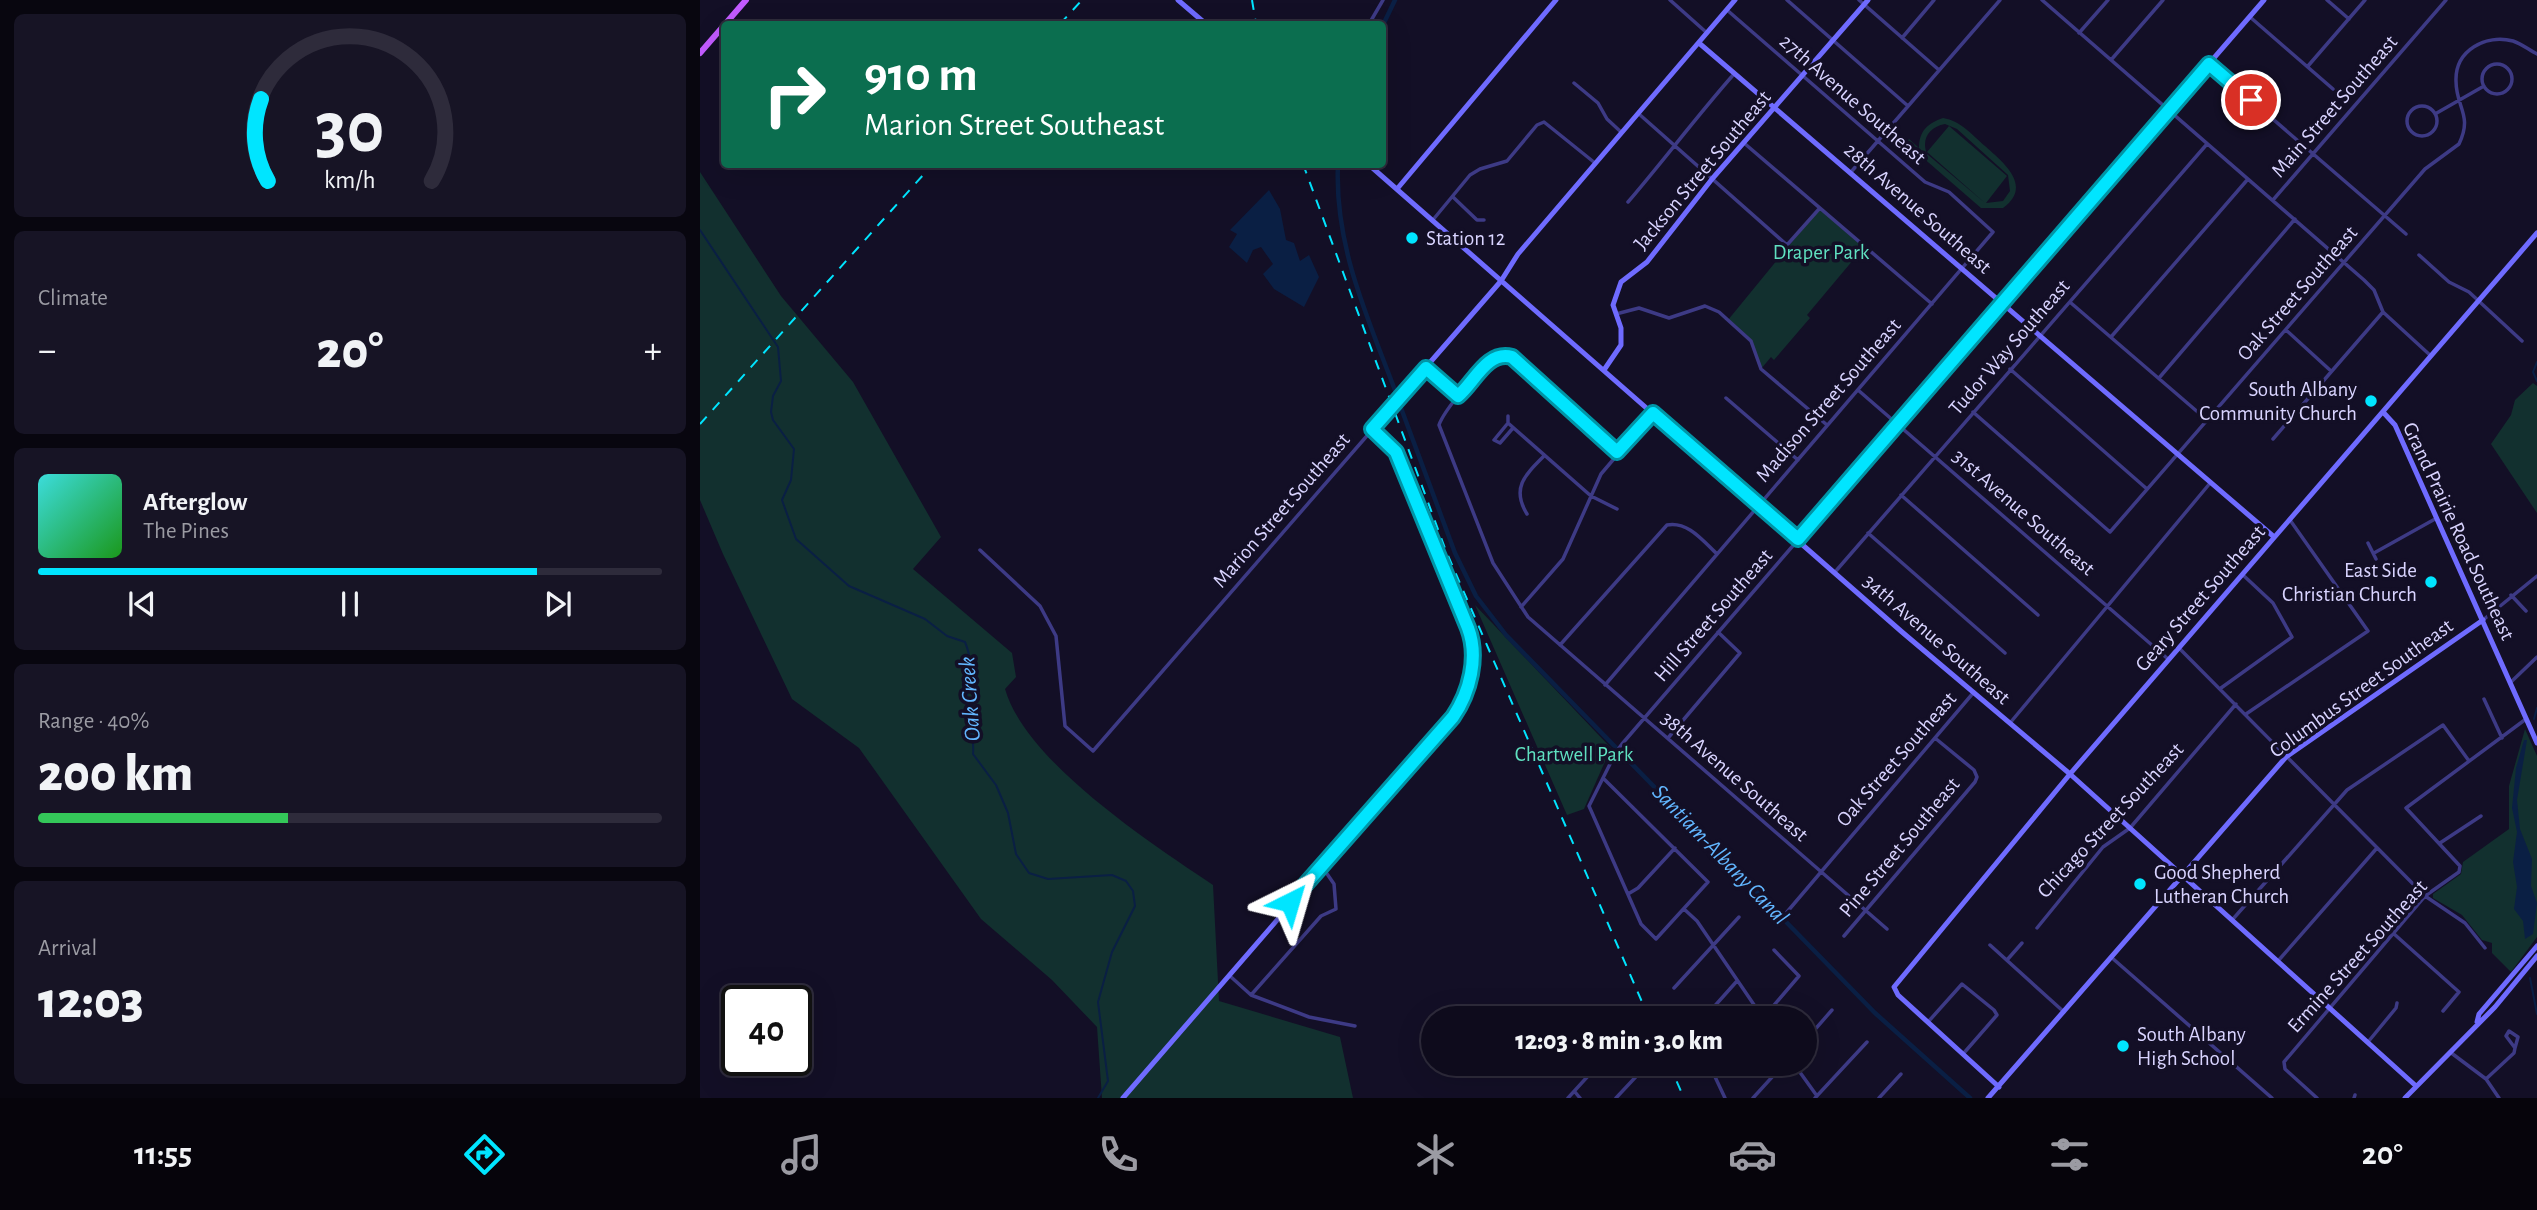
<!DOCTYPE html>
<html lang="en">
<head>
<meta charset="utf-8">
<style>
  body { margin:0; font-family:"Alegreya Sans",sans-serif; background:#171425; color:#f1f3f6; height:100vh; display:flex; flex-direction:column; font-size:26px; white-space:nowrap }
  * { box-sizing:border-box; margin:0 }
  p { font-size:23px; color:#9b9ba3 }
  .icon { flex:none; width:38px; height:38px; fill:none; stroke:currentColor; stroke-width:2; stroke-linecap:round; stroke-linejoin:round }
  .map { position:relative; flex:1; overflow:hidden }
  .details { display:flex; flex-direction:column; gap:14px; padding:14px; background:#08060f; width:700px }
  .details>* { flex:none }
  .top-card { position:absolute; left:21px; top:21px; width:665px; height:147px; border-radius:7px; box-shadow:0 7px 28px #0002,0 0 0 2px #2e2b3b; background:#0b6e4f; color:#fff; overflow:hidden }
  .speed { position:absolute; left:21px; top:985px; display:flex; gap:14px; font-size:35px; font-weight:700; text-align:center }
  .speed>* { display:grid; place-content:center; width:91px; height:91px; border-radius:50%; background:#0e0b1c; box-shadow:0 7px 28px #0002,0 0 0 2px #2e2b3b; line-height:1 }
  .speed .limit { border:4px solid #111; border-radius:10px; background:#fff; color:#111 }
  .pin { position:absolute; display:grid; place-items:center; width:60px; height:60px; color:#fff; margin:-30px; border:4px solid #fff; border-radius:50%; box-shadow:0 2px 7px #0007 }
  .me { position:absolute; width:77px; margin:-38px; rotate:40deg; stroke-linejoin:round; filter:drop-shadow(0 0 5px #0008) }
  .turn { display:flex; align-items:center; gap:24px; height:147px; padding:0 28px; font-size:32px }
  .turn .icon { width:91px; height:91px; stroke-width:2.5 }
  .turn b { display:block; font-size:49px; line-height:60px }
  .big { font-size:52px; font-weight:800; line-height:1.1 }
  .details .card { flex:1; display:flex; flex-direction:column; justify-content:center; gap:10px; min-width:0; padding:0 24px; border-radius:10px; background:#171425 }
  .details .dial { align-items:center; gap:0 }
  .dial svg { height:182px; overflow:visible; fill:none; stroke:#2e2b3b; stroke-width:7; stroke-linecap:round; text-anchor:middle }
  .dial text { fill:#f1f3f6; stroke:none }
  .song { display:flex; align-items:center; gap:21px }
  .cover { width:84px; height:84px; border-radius:10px; background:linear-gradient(135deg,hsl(180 70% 55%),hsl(120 70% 35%)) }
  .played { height:7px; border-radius:4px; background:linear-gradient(90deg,#00e5ff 80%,#2e2b3b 80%) }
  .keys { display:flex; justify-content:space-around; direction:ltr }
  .heat { display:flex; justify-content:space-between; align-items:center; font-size:38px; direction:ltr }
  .charge { height:10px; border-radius:5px; background:linear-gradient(90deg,#34c759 40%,#2e2b3b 0) }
  .trip { position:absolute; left:721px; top:1006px; width:396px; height:70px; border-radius:35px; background:#0e0b1c; box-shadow:0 7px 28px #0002,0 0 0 2px #2e2b3b; font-weight:800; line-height:70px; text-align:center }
  .tabs { display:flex; height:112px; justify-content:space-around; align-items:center; background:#06040b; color:#9b9ba3 }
  .tabs .icon { width:49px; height:49px }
  .tabs .selected { color:#00e5ff }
  .tabs b { font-size:32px; color:#f1f3f6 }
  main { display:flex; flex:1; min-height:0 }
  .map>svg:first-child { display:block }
  .green { fill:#12302f; fill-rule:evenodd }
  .water { fill:#0a1f44 }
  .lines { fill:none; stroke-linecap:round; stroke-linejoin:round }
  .stream { stroke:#0a1f44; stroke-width:2 }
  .canal { stroke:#0a1f44; stroke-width:4.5 }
  .street { stroke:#3d3a85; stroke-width:3.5 }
  .secondary { stroke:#6f6bff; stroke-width:5 }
  .primary { stroke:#c25bff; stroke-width:6 }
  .rail { stroke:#00e5ff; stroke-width:2; stroke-dasharray:10 9; stroke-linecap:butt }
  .route-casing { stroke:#0095a6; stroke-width:18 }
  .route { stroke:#00e5ff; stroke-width:12 }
  .poi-dot { fill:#00e5ff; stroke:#130f26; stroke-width:2.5 }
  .labels { text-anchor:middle; stroke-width:7; stroke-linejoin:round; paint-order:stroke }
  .street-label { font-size:21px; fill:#d9d4ff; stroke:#130f26 }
  .poi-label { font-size:21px; fill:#d9d4ff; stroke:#130f26; text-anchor:start }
  .park-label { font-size:21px; fill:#5fe0c0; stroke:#130f26 }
  .water-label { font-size:23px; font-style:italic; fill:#62b6ff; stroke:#130f26 }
</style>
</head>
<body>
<main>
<section class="details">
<div class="card dial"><svg viewBox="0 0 100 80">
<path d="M14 69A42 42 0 1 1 86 69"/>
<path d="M14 69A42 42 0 0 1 11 33" stroke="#00e5ff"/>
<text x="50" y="56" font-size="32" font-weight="700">30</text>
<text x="50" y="72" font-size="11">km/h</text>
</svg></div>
<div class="card"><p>Climate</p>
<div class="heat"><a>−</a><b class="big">20°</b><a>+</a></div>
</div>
<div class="card">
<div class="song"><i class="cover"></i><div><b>Afterglow</b><p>The Pines</p></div></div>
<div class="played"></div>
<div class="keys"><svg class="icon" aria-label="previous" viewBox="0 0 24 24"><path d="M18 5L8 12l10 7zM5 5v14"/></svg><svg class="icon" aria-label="pause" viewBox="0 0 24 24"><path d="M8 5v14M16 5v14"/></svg><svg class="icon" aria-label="next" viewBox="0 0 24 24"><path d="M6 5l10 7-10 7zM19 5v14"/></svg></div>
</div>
<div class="card"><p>Range · 40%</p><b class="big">200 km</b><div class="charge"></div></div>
<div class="card"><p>Arrival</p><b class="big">12:03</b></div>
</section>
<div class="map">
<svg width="1837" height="1098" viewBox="0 0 1837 1098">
  <rect width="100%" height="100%" fill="#130f26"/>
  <path class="green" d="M1243 118C1261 121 1272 135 1285 146 1304 163 1333 186 1303 208H1281L1206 143 1209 139 1219 148C1219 131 1228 123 1243 118ZM1245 124 1257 129 1308 175 1310 191 1303 201 1286 203 1307 176 1249 126 1227 152 1285 203 1227 154C1221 139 1229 127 1245 124Z
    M0 172 81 296 153 382 241 537 213 569 312 653 316 677 305 689C326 762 452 844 513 885L519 1001 640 1037 653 1098H402L397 1027 352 980 281 919 159 748 92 699 23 554 0 500Z
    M1119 209 1164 247 1107 315 1110 318 1074 360 1071 357 1061 369 1051 341 1028 320Z
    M1833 383 1837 386V513L1791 444 1811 415 1815 400Z
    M775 605 911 748 884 809 867 815Z
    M1825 729 1837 756V937L1811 972 1792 953V943L1782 940 1762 915 1733 898V894L1761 874 1763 862 1809 829V786Z"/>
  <path class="water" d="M569 190 580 209 586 240 594 243 600 261 609 255 619 277 604 307 574 289 563 274 573 264 561 247 553 250 547 263 529 247 537 234 530 230Z
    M1824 740H1827L1817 800 1820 829 1832 859 1831 886 1837 903 1833 934 1825 939 1823 921 1814 909 1817 887 1813 862 1817 832 1812 808 1816 768Z"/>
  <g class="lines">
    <path class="stream" d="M0 230 78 347 81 381 73 396 71 412 73 420 94 449 91 480 82 500 96 539 149 586 225 619 247 636 265 642C276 669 266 678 267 703 267 721 275 736 273 754L296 785 308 813 316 854 329 873 348 879 412 875 426 881 433 891 435 906 412 952 398 1002 408 1081 398 1098
      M1837 362 1833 372 1837 381
      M1834 719 1837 708
      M1830 978 1837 1014"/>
    <path class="canal" d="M682 27 695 0
      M638 164C634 246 668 318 696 393
      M701 408 755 553 776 596 806 635 1175 1013 1270 1098"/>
    <path class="street" d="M970 0 1007 33
      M1087 0 1208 106
      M1159 0 1239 70
      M1342 0 1664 280 1674 290 1683 312 1731 356
      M1627 0 1649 19
      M1550 17 1633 89
      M669 24 683 0
      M1379 33 1408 0
      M1202 38 1234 0
      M1411 60 1463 0
      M1782 79a15 15 0 1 1 30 0a15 15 0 1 1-30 0Z
      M1509 64 1706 234
      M1608 66 1665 0
      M874 83 898 103 907 119 921 132
      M1707 121a15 15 0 1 1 30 0a15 15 0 1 1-30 0Z
      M939 114 1087 245 1119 209
      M1735 114 1784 86
      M1044 143 1232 304
      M1151 172 1300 0
      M753 197 777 220H784
      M1573 200 1746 0
      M928 202C964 160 997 116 1034 74
      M732 221 770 175 780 169 807 161 837 125 844 122 895 163
      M1719 255 1749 282 1769 292 1822 341
      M1371 303 1507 420
      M916 314 939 308 969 318 1005 306 1019 312 1051 341 1061 369 1127 425
      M1586 330 1631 371
      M1411 337 1548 179
      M726 368 758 396
      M1310 369 1447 489
      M1459 378 1595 219
      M1158 390 1468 659
      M1026 398 1098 460
      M1273 412 1410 532 1725 169 1759 144C1773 115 1756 108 1756 81 1755 50 1786 34 1813 41 1822 44 1829 50 1837 54
      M808 416V423L794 440 800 443 813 428
      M808 423 891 496 917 509
      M1573 439 1683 312
      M917 452 818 361C811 357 804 353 797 356 784 361 743 412 739 425L793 563 828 617 1187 929
      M1201 495 1338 615
      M827 514C811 488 825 475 844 456
      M1168 533 1305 653
      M1668 543 1676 559
      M280 550 340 606 356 636 365 726 393 751 672 430
      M1674 553 1735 519
      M1135 572 1507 144
      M1811 595 1826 611
      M821 607 863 559 901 474 952 414
      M1783 620 1837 576
      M860 645 967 525C988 521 1003 541 1017 554
      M1479 648 1725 896 1765 923 1785 948
      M1811 682 1837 657
      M905 685 1293 232 1249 192 1225 182 1027 10
      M1521 688 1592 637 1573 603 1543 575
      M1784 699 1802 738
      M1546 714 1668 631 1590 520
      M1310 723 1511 482
      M968 738 1040 653 1018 632
      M903 778 1008 882 956 939 941 924 889 806 916 752 922 744 1097 541
      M1740 843 1781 816
      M928 894 938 888 975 848
      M984 909 997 921 1063 1018
      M1087 912 1274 692
      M1533 919 1647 790 1743 725 1769 761
      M1337 928 1403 847 1430 828 1536 704
      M1693 933 1759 992 1743 1011
      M1144 936 1275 782 1277 777 1274 770 1235 738
      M1290 945 1364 1012
      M1411 957 1572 1098
      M1307 960 1322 943
      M1578 961 1677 848
      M530 976 551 995 621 916 636 909 634 884 623 868
      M974 988 1039 917
      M551 995 609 1017 655 1026
      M1004 1018 1037 981
      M1063 1018 1099 976 1074 950
      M1228 1022 1262 984 1294 1010 1297 1015 1263 1054
      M1104 1042 1132 1010
      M1668 1042 1696 1008 1697 1003
      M1750 1052 1786 1079 1799 1098
      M1009 1064 1025 1098
      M1094 1064 1117 1096
      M1786 1079 1814 1053 1815 1048 1806 1036 1809 1031 1818 1037 1815 1048
      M875 1092 880 1098
      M868 1098 899 1064
      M916 1098 945 1067
      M1053 1098 1084 1064
      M1115 1098 1167 1042
      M1179 1098 1201 1074
      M1617 1098 1585 1069 1584 1062 1725 896 1759 872 1760 866 1706 808 1826 719
      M1654 1098 1655 1095"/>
    <path class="secondary" d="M478 0 506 24
      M999 43 1573 536
      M668 164 1202 632 1370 774 1716 1086
      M697 189 856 0
      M904 370 921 345V328L913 305 921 282 947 262 1012 179 1168 0
      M1683 412 1695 425 1837 743
      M1098 539 1564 0
      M1777 1022 1779 1014 1837 946
      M1299 1087 1198 995 1194 987 1370 774 1837 233
      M423 1098 753 717 768 685 773 648 700 461 691 446 672 429 801 281 818 254 1035 0
      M1288 1098 1586 757 1783 620
      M1705 1098 1795 1007 1837 956"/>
    <path class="primary" d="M0 53 46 0"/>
    <path class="rail" d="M552 0 556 24
      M360 24 382 0
      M603 164 746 551 949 1018
      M0 424 233 164
      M969 1064 984 1098"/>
  </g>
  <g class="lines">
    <g class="route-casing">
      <path id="route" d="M590 902 753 717C770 692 779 657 768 628L696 452 672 429 726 368 758 396C774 383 787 350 812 357L917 452 953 413 1098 539 1509 64 1551 100"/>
    </g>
    <use href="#route" class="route"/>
  </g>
  <g class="poi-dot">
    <circle cx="712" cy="238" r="7"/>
    <circle cx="1671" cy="401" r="7"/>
    <circle cx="1731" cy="582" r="7"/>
    <circle cx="1440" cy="884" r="7"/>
    <circle cx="1423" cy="1046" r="7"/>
  </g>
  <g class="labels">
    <g class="street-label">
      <text transform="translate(1153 99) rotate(41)" y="7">27th Avenue Southeast</text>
      <text transform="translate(1634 106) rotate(-49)" y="7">Main Street Southeast</text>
      <text transform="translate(1002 170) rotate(-50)" y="7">Jackson Street Southeast</text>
      <text transform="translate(1218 208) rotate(41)" y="7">28th Avenue Southeast</text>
      <text transform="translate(1597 293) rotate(-49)" y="7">Oak Street Southeast</text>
      <text transform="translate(1309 347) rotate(-49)" y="7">Tudor Way Southeast</text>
      <text transform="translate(1128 400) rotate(-49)" y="7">Madison Street Southeast</text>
      <text transform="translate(581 510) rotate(-49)" y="7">Marion Street Southeast</text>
      <text transform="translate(1324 512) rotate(41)" y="7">31st Avenue Southeast</text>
      <text transform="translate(1759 531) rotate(65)" y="7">Grand Prairie Road Southeast</text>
      <text transform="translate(1500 598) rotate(-49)" y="7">Geary Street Southeast</text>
      <text transform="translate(1013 615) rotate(-49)" y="7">Hill Street Southeast</text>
      <text transform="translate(1237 639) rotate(41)" y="7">34th Avenue Southeast</text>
      <text transform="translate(1661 688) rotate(-36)" y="7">Columbus Street Southeast</text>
      <text transform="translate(1196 759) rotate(-49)" y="7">Oak Street Southeast</text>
      <text transform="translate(1035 776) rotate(41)" y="7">38th Avenue Southeast</text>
      <text transform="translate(1410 820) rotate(-47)" y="7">Chicago Street Southeast</text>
      <text transform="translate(1199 847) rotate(-50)" y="7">Pine Street Southeast</text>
      <text transform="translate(1657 956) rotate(-48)" y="7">Ermine Street Southeast</text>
    </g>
    <g class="poi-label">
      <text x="726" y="245">Station 12</text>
      <text x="1657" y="396" text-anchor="end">South Albany<tspan x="1657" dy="24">Community Church</tspan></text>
      <text x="1717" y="577" text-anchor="end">East Side<tspan x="1717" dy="24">Christian Church</tspan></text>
      <text x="1454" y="879">Good Shepherd<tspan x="1454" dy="24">Lutheran Church</tspan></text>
      <text x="1437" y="1041">South Albany<tspan x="1437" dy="24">High School</tspan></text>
    </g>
    <g class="park-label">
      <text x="1121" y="259">Draper Park</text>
      <text x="874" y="761">Chartwell Park</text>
    </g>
    <g class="water-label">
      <text transform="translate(269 699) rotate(-94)" y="8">Oak Creek</text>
      <text transform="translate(1021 854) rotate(46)" y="8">Santiam-Albany Canal</text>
    </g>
  </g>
</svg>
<div class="speed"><div class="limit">40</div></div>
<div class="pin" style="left:1551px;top:100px;background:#d93025"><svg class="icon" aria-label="arrive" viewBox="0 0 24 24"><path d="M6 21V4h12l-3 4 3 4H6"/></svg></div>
<svg class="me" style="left:590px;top:902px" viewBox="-20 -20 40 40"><path d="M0-17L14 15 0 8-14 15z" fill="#00e5ff" stroke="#fff" stroke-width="4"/></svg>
<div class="trip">12:03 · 8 min · 3.0 km</div>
<div class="top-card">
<div class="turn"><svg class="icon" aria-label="right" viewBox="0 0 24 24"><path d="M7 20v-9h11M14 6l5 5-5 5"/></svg><div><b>910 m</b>Marion Street Southeast</div></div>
</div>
</div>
</main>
<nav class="tabs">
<b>11:55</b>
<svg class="icon selected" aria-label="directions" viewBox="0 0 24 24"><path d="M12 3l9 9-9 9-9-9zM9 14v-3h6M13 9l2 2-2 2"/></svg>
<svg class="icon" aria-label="music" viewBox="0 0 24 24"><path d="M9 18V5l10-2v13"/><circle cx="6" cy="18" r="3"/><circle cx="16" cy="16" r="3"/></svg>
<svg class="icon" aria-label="phone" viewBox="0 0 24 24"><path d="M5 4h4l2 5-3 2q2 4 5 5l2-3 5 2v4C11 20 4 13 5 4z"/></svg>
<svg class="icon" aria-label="climate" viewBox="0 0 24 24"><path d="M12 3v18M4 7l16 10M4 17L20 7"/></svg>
<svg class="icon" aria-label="car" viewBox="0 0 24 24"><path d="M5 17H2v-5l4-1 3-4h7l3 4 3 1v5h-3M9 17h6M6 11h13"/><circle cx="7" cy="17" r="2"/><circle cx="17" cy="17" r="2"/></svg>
<svg class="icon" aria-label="filters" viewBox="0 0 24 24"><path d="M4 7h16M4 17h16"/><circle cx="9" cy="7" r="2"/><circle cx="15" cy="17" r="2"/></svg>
<b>20°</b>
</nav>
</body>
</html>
